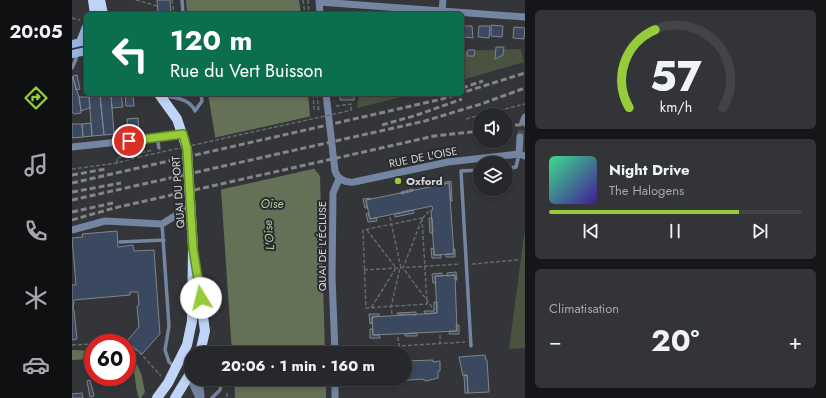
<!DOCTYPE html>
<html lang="fr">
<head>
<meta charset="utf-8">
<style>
  body { margin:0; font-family:Jost,sans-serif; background:#323437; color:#f1f3f6; height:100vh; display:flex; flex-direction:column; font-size:15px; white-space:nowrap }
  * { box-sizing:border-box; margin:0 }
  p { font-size:13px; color:#a4a6a9 }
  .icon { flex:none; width:22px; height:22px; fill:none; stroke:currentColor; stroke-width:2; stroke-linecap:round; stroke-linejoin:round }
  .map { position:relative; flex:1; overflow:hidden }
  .drawer { display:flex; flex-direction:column; gap:10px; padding:10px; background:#151618; width:301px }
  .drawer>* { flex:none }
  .top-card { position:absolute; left:12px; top:12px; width:380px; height:84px; border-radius:6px; box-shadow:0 2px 6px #0003,0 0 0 1px #424447; background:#0b6e4f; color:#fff; overflow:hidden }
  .controls { position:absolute; left:401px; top:108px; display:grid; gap:8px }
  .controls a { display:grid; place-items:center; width:40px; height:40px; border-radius:50%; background:#26282b; box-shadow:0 2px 6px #0003,0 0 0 1px #424447; font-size:20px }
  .speed { position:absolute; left:12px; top:334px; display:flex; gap:8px; font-size:20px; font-weight:700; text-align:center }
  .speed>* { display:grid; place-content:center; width:52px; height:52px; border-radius:50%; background:#26282b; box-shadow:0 2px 6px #0003,0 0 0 1px #424447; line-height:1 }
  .speed .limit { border:6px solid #d22; background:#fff; color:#111 }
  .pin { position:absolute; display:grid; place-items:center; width:34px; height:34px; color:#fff; margin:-17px; border:2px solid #fff; border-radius:50%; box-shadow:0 1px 4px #0007 }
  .me { position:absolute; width:44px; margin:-22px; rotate:351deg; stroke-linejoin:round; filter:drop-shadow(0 0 3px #0008) }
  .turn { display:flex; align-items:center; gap:14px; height:84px; padding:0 20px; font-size:18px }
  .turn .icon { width:52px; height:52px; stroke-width:2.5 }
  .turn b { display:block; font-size:28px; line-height:34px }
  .big { font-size:30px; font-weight:700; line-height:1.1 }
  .drawer .tile { flex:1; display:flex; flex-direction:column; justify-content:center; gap:6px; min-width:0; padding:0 14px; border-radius:6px; background:#323437 }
  .drawer .dial { align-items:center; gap:0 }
  .dial svg { height:104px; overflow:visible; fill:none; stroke:#424447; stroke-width:7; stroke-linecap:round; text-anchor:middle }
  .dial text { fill:#f1f3f6; stroke:none }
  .song { display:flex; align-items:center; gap:12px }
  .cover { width:48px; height:48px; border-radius:6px; background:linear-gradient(135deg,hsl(150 70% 55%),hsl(260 70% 35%)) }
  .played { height:4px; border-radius:2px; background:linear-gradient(90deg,#96cc39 75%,#424447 75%) }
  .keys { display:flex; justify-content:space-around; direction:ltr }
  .heat { display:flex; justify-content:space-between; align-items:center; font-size:22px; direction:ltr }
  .trip { position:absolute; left:112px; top:346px; width:228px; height:40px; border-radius:20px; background:#26282b; box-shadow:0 2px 6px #0003,0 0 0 1px #424447; font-weight:700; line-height:40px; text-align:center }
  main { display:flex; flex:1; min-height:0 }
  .dock { display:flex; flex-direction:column; width:72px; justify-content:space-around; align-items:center; background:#0f1011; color:#a4a6a9 }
  .dock .icon { width:28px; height:28px }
  .dock .selected { color:#96cc39 }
  .dock b { font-size:18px; color:#f1f3f6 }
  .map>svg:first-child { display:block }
  .green { fill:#4a5340 }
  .water { fill:#657156 }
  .pier { fill:#333539 }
  .building { fill:#3a4860; stroke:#838589 }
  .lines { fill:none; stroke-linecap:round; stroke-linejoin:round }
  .street-tunnel { stroke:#4b4d51; stroke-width:7; stroke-dasharray:7 3.5; stroke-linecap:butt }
  .path { stroke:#67696c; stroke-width:1.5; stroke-dasharray:4 2; stroke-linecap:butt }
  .lane { stroke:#7485a1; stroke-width:3.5 }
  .street { stroke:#7485a1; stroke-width:7 }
  .secondary { stroke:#97b2de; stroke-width:8 }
  .primary { stroke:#bfd4f6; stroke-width:10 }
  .rail { stroke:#838588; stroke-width:3; stroke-dasharray:6 3; stroke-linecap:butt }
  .path-bridge { stroke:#67696c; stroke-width:1.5; stroke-dasharray:4 2; stroke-linecap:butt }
  .route-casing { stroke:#628525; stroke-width:10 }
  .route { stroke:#96cc39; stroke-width:7 }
  .poi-dot { fill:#96cc39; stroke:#292b2f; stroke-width:1.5 }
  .labels { text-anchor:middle; stroke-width:4; stroke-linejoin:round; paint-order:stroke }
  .street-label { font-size:11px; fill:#d6d7d9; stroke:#292b2f }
  .poi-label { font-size:11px; font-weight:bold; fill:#d6d7d9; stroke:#292b2f; text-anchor:start }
  .water-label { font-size:12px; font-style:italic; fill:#b2ca96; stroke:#292b2f }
</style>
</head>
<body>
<main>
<nav class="dock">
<b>20:05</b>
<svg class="icon selected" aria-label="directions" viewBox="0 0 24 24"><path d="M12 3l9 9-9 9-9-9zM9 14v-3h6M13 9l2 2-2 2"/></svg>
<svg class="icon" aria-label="music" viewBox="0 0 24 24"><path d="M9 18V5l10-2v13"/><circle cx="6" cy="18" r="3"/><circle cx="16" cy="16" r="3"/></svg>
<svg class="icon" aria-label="phone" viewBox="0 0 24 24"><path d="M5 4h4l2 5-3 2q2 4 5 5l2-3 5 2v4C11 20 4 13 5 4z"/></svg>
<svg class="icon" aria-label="climate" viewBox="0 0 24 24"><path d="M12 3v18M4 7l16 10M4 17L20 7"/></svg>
<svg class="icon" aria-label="car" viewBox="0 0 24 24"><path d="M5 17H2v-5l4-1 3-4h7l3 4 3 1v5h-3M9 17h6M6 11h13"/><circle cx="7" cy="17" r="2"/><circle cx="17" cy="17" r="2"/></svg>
</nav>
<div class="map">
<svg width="453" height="398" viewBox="0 0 453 398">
  <rect width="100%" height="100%" fill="#333539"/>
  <path class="green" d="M449 49 452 62 390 80V51Z
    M287 94H341L285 108Z
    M453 228V348L437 349Z"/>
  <path class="water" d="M114 0H227L229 14H115Z
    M136 94H236L243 170 248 176 253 353H160L147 160Z
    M0 350 21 351V359L0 360Z
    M55 356C69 363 70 378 73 392L69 398H67C62 385 66 372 55 362Z
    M162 379H254V398H163Z"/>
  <path class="pier" d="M240 116 245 168 147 190 141 138Z"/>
  <path class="building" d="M85 0H98L99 14H86Z
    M419 25 431 26 430 37 419 36Z
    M391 26H400L401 38 391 37Z
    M407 26H418L417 38 406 37Z
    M442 27 453 28 452 39 441 38Z
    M424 47H432L431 55 423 59Z
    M396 50H403L402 56H395Z
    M5 75 8 89 4 90 1 76Z
    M0 76 7 97 9 111V113L2 114 0 112Z
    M49 94 51 107 40 108 39 95Z
    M53 94H61L62 106H54Z
    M268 94H282V100H268Z
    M39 95 42 134 32 135 28 96Z
    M28 96 32 135 20 136 17 97Z
    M7 97H17L18 108 9 111Z
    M66 118 67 132 56 133 55 119Z
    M19 123 20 136 11 137 10 124Z
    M0 124H10L11 137 0 138Z
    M379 181 380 201H379L377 183 368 185 367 183Z
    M377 183 382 254 362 255 359 210H361L360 206 298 219 294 200Z
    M341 189V191L329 194V192Z
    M298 198 299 199 294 200 295 208H293L291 199Z
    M341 210 342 213 323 217V214Z
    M296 213 298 219 304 218 305 221 296 222 294 214Z
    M357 218H360L361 233H358Z
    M45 231 46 247 61 245 62 251 82 250 88 334 70 354 55 341 67 327 65 306 67 305 66 292H58V295L2 300 1 310H2L5 339 0 340V285H4L0 238 11 237 10 234Z
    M359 248 362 249V255H369V258H360Z
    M381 249H383V257H374V254H382Z
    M384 272 385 280H383V275L375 276V273Z
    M370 273V276H363L364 283H361L360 274Z
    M383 275 385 331 301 335 300 317 365 313 363 276Z
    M362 302H365V313L353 314 352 311H362Z
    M344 312V315L325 314V313Z
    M297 314H307V316L300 317V323L298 324Z
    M384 325H387V334H377L378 331H385Z
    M298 329H301V335H307L308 338H298Z
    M345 333V336H333V334Z
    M413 355 414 360H415L417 392 396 393 395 375 391 376 387 357Z
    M361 360V362L368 361V371H366V378L354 381 350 379 302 383V379H333V361Z
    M392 375H395L396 393H393Z
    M18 380 22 396 18 397 15 381Z
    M10 393 11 398H0V394Z"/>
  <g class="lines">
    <path class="street-tunnel" d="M448 137 451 122"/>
    <path class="path" d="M64 0 85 6
      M100 0 102 14
      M119 0 120 14
      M222 0 223 14
      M231 0 233 14
      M236 0 237 14
      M0 18 8 20
      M241 94 242 109H247
      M245 94 247 112
      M264 106 279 104V110L267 113
      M410 115 453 104
      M394 119 408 115
      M45 163V158L81 150
      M0 169 45 163 67 157
      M357 211 350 219 331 268 362 310
      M318 217 329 268
      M350 218 355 304 294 308 291 230Z
      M295 230 324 268 299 308
      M400 264 446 260
      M292 270 388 264
      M320 314 319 307 328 268
      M368 335V344
      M326 337 327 346 393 342
      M29 343 53 341 70 355 89 376
      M0 345 21 344
      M155 393V398"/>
    <path class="lane" d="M110 0 111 14
      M0 68 4 59V54
      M90 95C103 98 117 98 123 111L130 101 129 94
      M85 138 87 148
      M434 169 444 167 447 154
      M90 224 97 326 93 350 97 362 103 367
      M48 242 92 240
      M129 298 147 291
      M399 346 389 171 408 170
      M140 398 148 390 150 379"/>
    <path class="street" d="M247 0 248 14
      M247 2 453 17
      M370 11 371 0
      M254 94 263 171C266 179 273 183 282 182L376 162 447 154 453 156
      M451 122 453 117
      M0 147 111 135
      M447 154 448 137
      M0 230 33 221 90 224 119 206
      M263 353 260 277 261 193 267 179
      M117 376 127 398
      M127 379 129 396
      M263 379V398"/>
    <path class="secondary" d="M8 42 14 27
      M0 44 13 41
      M0 54 14 51"/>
    <path class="primary" d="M21 0 23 14
      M28 0 31 14
      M125 274 133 331 128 353
      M85 398 96 383 115 345 120 321 121 248 115 149 105 119 87 94
      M103 398 119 372"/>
    <path class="rail" d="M390 88 411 81
      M310 125 345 115 390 99
      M434 125H453
      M0 175 34 169
      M0 183 370 99 453 73
      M0 192 49 183
      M0 200 353 121 409 104 453 88
      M0 212 41 203
      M0 220 42 208 327 144 362 136 408 131"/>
    <path class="path-bridge" d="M67 157 267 113"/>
  </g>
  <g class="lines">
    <g class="route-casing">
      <path id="route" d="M57 141 111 134 115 149 121 248 129 298"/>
    </g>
    <use href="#route" class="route"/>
  </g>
  <circle class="poi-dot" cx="326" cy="181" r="4"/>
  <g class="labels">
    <g class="street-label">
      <text transform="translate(351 157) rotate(-11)" y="4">RUE DE L'OISE</text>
      <text transform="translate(106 192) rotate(-94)" y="4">QUAI DU PORT</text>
      <text transform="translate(250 246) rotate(-90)" y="4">QUAI DE L'ÉCLUSE</text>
    </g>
    <g class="poi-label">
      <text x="334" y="185">Oxford</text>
    </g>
    <g class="water-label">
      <text x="200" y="208">Oise</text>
      <text transform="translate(197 235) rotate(-95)" y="4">L'Oise</text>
    </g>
  </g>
</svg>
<div class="controls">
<a><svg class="icon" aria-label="sound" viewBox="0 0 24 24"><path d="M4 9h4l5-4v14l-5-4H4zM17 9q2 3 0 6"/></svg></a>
<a><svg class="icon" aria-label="layers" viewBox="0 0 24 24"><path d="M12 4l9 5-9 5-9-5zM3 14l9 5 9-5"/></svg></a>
</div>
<div class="speed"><div class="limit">60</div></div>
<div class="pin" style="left:57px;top:141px;background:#d93025"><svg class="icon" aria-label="arrive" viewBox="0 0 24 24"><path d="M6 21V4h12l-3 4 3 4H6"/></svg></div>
<svg class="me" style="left:129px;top:298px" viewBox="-20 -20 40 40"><circle r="19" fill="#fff"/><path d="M0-13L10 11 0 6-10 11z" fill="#96cc39"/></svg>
<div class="trip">20:06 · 1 min · 160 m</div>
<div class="top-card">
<div class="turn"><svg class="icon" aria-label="left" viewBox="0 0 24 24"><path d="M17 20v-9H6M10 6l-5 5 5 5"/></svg><div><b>120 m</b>Rue du Vert Buisson</div></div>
</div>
</div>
<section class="drawer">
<div class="tile dial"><svg viewBox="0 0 100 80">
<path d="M14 69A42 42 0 1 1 86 69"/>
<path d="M14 69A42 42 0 0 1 34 9" stroke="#96cc39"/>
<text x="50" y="56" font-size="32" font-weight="700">57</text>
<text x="50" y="72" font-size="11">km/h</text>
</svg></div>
<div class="tile">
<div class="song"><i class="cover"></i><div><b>Night Drive</b><p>The Halogens</p></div></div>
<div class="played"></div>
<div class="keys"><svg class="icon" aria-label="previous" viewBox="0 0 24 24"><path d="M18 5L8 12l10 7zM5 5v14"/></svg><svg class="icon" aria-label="pause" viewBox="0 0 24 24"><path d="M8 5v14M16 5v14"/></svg><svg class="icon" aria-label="next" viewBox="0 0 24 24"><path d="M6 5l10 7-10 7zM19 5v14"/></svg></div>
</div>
<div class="tile"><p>Climatisation</p>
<div class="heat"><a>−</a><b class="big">20°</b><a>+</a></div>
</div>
</section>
</main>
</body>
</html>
